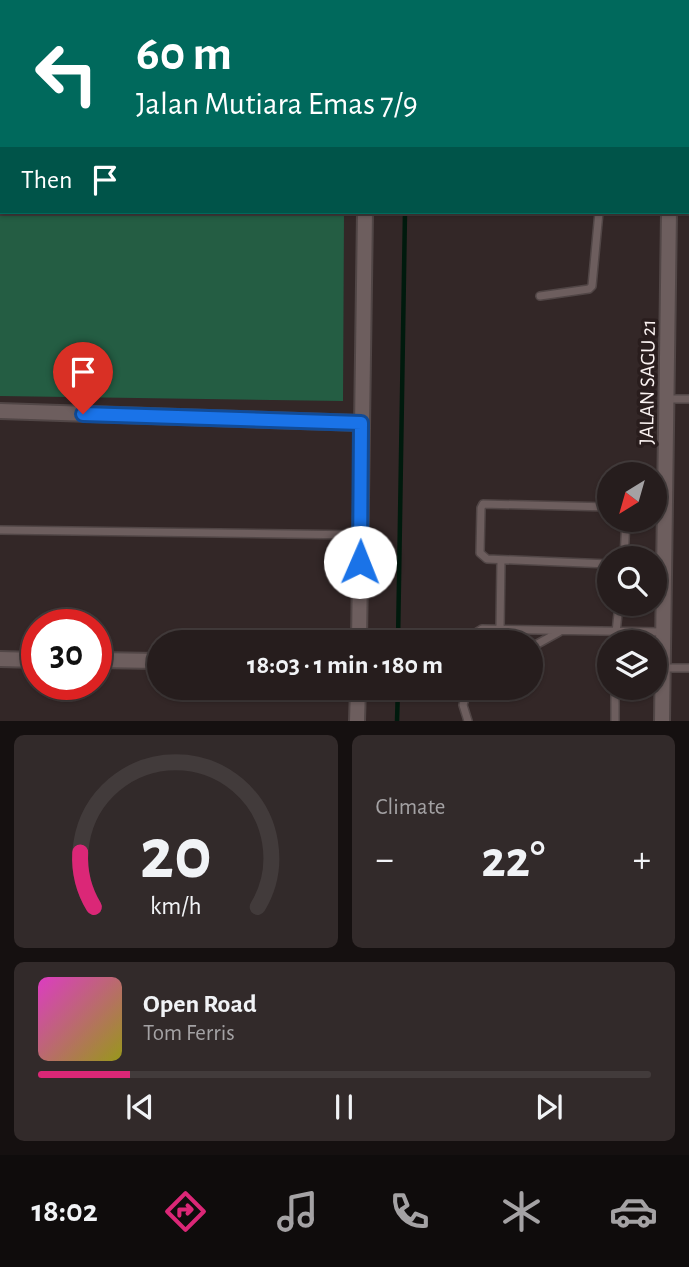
<!DOCTYPE html>
<html lang="en">
<head>
<meta charset="utf-8">
<style>
  body { margin:0; font-family:"Alegreya Sans",sans-serif; background:#322a2a; color:#f1f3f6; height:100vh; display:flex; flex-direction:column; font-size:26px; white-space:nowrap }
  * { box-sizing:border-box; margin:0 }
  p { font-size:23px; color:#a4a2a4 }
  .icon { flex:none; width:38px; height:38px; fill:none; stroke:currentColor; stroke-width:2; stroke-linecap:round; stroke-linejoin:round }
  .map { position:relative; height:721px; overflow:hidden }
  .drawer { display:flex; flex-direction:column; gap:14px; padding:14px; background:#151010; flex:1 }
  .drawer>* { flex:none }
  .top-card { position:absolute; left:0px; top:0px; width:690px; height:214px; box-shadow:0 2px 5px #0004,0 0 0 2px #423b3b; background:#00695c; color:#fff; overflow:hidden }
  .needle { width:46px; rotate:217deg }
  .controls { position:absolute; left:597px; top:462px; display:grid; gap:14px }
  .controls a { display:grid; place-items:center; width:70px; height:70px; border-radius:50%; background:#261d1d; box-shadow:0 2px 5px #0004,0 0 0 2px #423b3b; font-size:35px }
  .speed { position:absolute; left:21px; top:609px; display:flex; gap:14px; font-size:35px; font-weight:700; text-align:center }
  .speed>* { display:grid; place-content:center; width:91px; height:91px; border-radius:50%; background:#261d1d; box-shadow:0 2px 5px #0004,0 0 0 2px #423b3b; line-height:1 }
  .speed .limit { border:10px solid #d22; background:#fff; color:#111 }
  .pin { position:absolute; display:grid; place-items:center; width:60px; height:60px; color:#fff; margin:-72px -30px; border-radius:50% 50% 50% 0; rotate:-45deg; box-shadow:0 0 7px #0007 }
  .pin .icon { rotate:45deg }
  .me { position:absolute; width:77px; margin:-38px; rotate:1deg; stroke-linejoin:round; filter:drop-shadow(0 0 5px #0008) }
  .turn { display:flex; align-items:center; gap:24px; height:147px; padding:0 21px; font-size:32px }
  .turn .icon { width:91px; height:91px; stroke-width:2.5 }
  .turn b { display:block; font-size:49px; line-height:60px }
  .then { display:flex; align-items:center; height:66px; padding:0 21px; background:#0003; gap:14px; font-size:26px }
  .big { font-size:52px; font-weight:700; line-height:1.1 }
  .drawer .widget { flex:1; display:flex; flex-direction:column; justify-content:center; gap:10px; min-width:0; padding:0 24px; border-radius:10px; background:#322a2a }
  .drawer .dial { align-items:center; gap:0 }
  .dial svg { height:182px; overflow:visible; fill:none; stroke:#423b3b; stroke-width:7; stroke-linecap:round; text-anchor:middle }
  .dial text { fill:#f1f3f6; stroke:none }
  .song { display:flex; align-items:center; gap:21px }
  .cover { width:84px; height:84px; border-radius:10px; background:linear-gradient(135deg,hsl(310 70% 55%),hsl(60 70% 35%)) }
  .played { height:7px; border-radius:4px; background:linear-gradient(90deg,#db2777 15%,#423b3b 15%) }
  .keys { display:flex; justify-content:space-around; direction:ltr }
  .heat { display:flex; justify-content:space-between; align-items:center; font-size:38px; direction:ltr }
  .drawer .tiles { flex:1; display:grid; gap:14px; grid-template-columns:1fr 1fr }
  .widget:last-child { grid-column:span 2 }
  .trip { position:absolute; left:147px; top:630px; width:396px; height:70px; border-radius:35px; background:#261d1d; box-shadow:0 2px 5px #0004,0 0 0 2px #423b3b; font-weight:700; line-height:70px; text-align:center }
  .tabs { display:flex; height:112px; justify-content:space-around; align-items:center; background:#0f0c0c; color:#a4a2a4 }
  .tabs .icon { width:49px; height:49px }
  .tabs .on { color:#db2777 }
  .tabs b { font-size:32px; color:#f1f3f6 }
  .map>svg:first-child { display:block }
  .green { fill:#245d43 }
  .lines { fill:none; stroke-linecap:round; stroke-linejoin:round }
  .stream { stroke:#001a0d; stroke-width:4.5 }
  .service-casing { stroke:#514646; stroke-width:10 }
  .minor-casing { stroke:#514646; stroke-width:18 }
  .service { stroke:#6d5e5e; stroke-width:7 }
  .minor { stroke:#6d5e5e; stroke-width:14 }
  .route-casing { stroke:#114b97; stroke-width:18 }
  .route { stroke:#1a73e8; stroke-width:12 }
  .labels { text-anchor:middle; stroke-width:7; stroke-linejoin:round; paint-order:stroke }
  .street-label { font-size:21px; fill:#fbf3f2; stroke:#291d1d }
</style>
</head>
<body>
<div class="map">
<svg width="689" height="721" viewBox="0 0 689 721">
  <rect width="100%" height="100%" fill="#332727"/>
  <path class="green" d="M0 65 2 212H344L343 401 0 396Z"/>
  <g class="lines">
    <path class="stream" d="M409 2V0
      M398 642 405 212
      M397 721 398 688"/>
    <g class="service-casing">
      <path id="service" d="M84 2 85 0
        M688 14 689 13
        M688 43H689
        M688 199H689
        M540 296 589 289 592 286 599 212
        M668 399H689
        M609 507 483 504 481 508 480 553 487 559 609 564
        M0 530 360 535
        M624 558 626 520
        M500 629 501 560
        M473 642 474 634 482 629 663 632
        M615 642 619 604
        M530 648 559 632
        M663 668H689
        M615 688V721
        M468 721 463 705 468 688"/>
    </g>
    <g class="minor-casing">
      <path id="minor" d="M367 2V0
        M672 2V0
        M0 38H2
        M0 411 361 423
        M359 642 365 212
        M0 659 37 660
        M96 660 159 661
        M357 721 358 688
        M662 721 669 212"/>
    </g>
    <use href="#service" class="service"/>
    <use href="#minor" class="minor"/>
  </g>
  <g class="lines">
    <g class="route-casing">
      <path id="route" d="M83 414 361 423 360 562"/>
    </g>
    <use href="#route" class="route"/>
  </g>
  <g class="labels">
    <g class="street-label">
      <text transform="translate(647 382) rotate(-89)" y="7">JALAN SAGU 21</text>
    </g>
  </g>
</svg>
<div class="controls">
<a><svg class="needle" viewBox="-14 -14 28 28"><path d="M0-13l5 13h-10z" fill="#e53935"/><path d="M0 13l5-13h-10z" fill="#a4a2a4"/></svg></a>
<a><svg class="icon" aria-label="search" viewBox="0 0 24 24"><circle cx="10" cy="10" r="6"/><path d="M15 15l6 6"/></svg></a>
<a><svg class="icon" aria-label="layers" viewBox="0 0 24 24"><path d="M12 4l9 5-9 5-9-5zM3 14l9 5 9-5"/></svg></a>
</div>
<div class="speed"><div class="limit">30</div></div>
<div class="pin" style="left:83px;top:414px;background:#d93025"><svg class="icon" aria-label="arrive" viewBox="0 0 24 24"><path d="M6 21V4h12l-3 4 3 4H6"/></svg></div>
<svg class="me" style="left:360px;top:562px" viewBox="-20 -20 40 40"><circle r="19" fill="#fff"/><path d="M0-13L10 11 0 6-10 11z" fill="#1a73e8"/></svg>
<div class="trip">18:03 · 1 min · 180 m</div>
<div class="top-card">
<div class="turn"><svg class="icon" aria-label="left" viewBox="0 0 24 24"><path d="M17 20v-9H6M10 6l-5 5 5 5"/></svg><div><b>60 m</b>Jalan Mutiara Emas 7/9</div></div>
<div class="then">Then<svg class="icon" aria-label="arrive" viewBox="0 0 24 24"><path d="M6 21V4h12l-3 4 3 4H6"/></svg></div>
</div>
</div>
<section class="drawer">
<div class="tiles">
<div class="widget dial"><svg viewBox="0 0 100 80">
<path d="M14 69A42 42 0 1 1 86 69"/>
<path d="M14 69A42 42 0 0 1 8 45" stroke="#db2777"/>
<text x="50" y="56" font-size="32" font-weight="700">20</text>
<text x="50" y="72" font-size="11">km/h</text>
</svg></div>
<div class="widget"><p>Climate</p>
<div class="heat"><a>−</a><b class="big">22°</b><a>+</a></div>
</div>
<div class="widget">
<div class="song"><i class="cover"></i><div><b>Open Road</b><p>Tom Ferris</p></div></div>
<div class="played"></div>
<div class="keys"><svg class="icon" aria-label="previous" viewBox="0 0 24 24"><path d="M18 5L8 12l10 7zM5 5v14"/></svg><svg class="icon" aria-label="pause" viewBox="0 0 24 24"><path d="M8 5v14M16 5v14"/></svg><svg class="icon" aria-label="next" viewBox="0 0 24 24"><path d="M6 5l10 7-10 7zM19 5v14"/></svg></div>
</div>
</div>
</section>
<nav class="tabs">
<b>18:02</b>
<svg class="icon on" aria-label="directions" viewBox="0 0 24 24"><path d="M12 3l9 9-9 9-9-9zM9 14v-3h6M13 9l2 2-2 2"/></svg>
<svg class="icon" aria-label="music" viewBox="0 0 24 24"><path d="M9 18V5l10-2v13"/><circle cx="6" cy="18" r="3"/><circle cx="16" cy="16" r="3"/></svg>
<svg class="icon" aria-label="phone" viewBox="0 0 24 24"><path d="M5 4h4l2 5-3 2q2 4 5 5l2-3 5 2v4C11 20 4 13 5 4z"/></svg>
<svg class="icon" aria-label="climate" viewBox="0 0 24 24"><path d="M12 3v18M4 7l16 10M4 17L20 7"/></svg>
<svg class="icon" aria-label="car" viewBox="0 0 24 24"><path d="M5 17H2v-5l4-1 3-4h7l3 4 3 1v5h-3M9 17h6M6 11h13"/><circle cx="7" cy="17" r="2"/><circle cx="17" cy="17" r="2"/></svg>
</nav>
</body>
</html>
